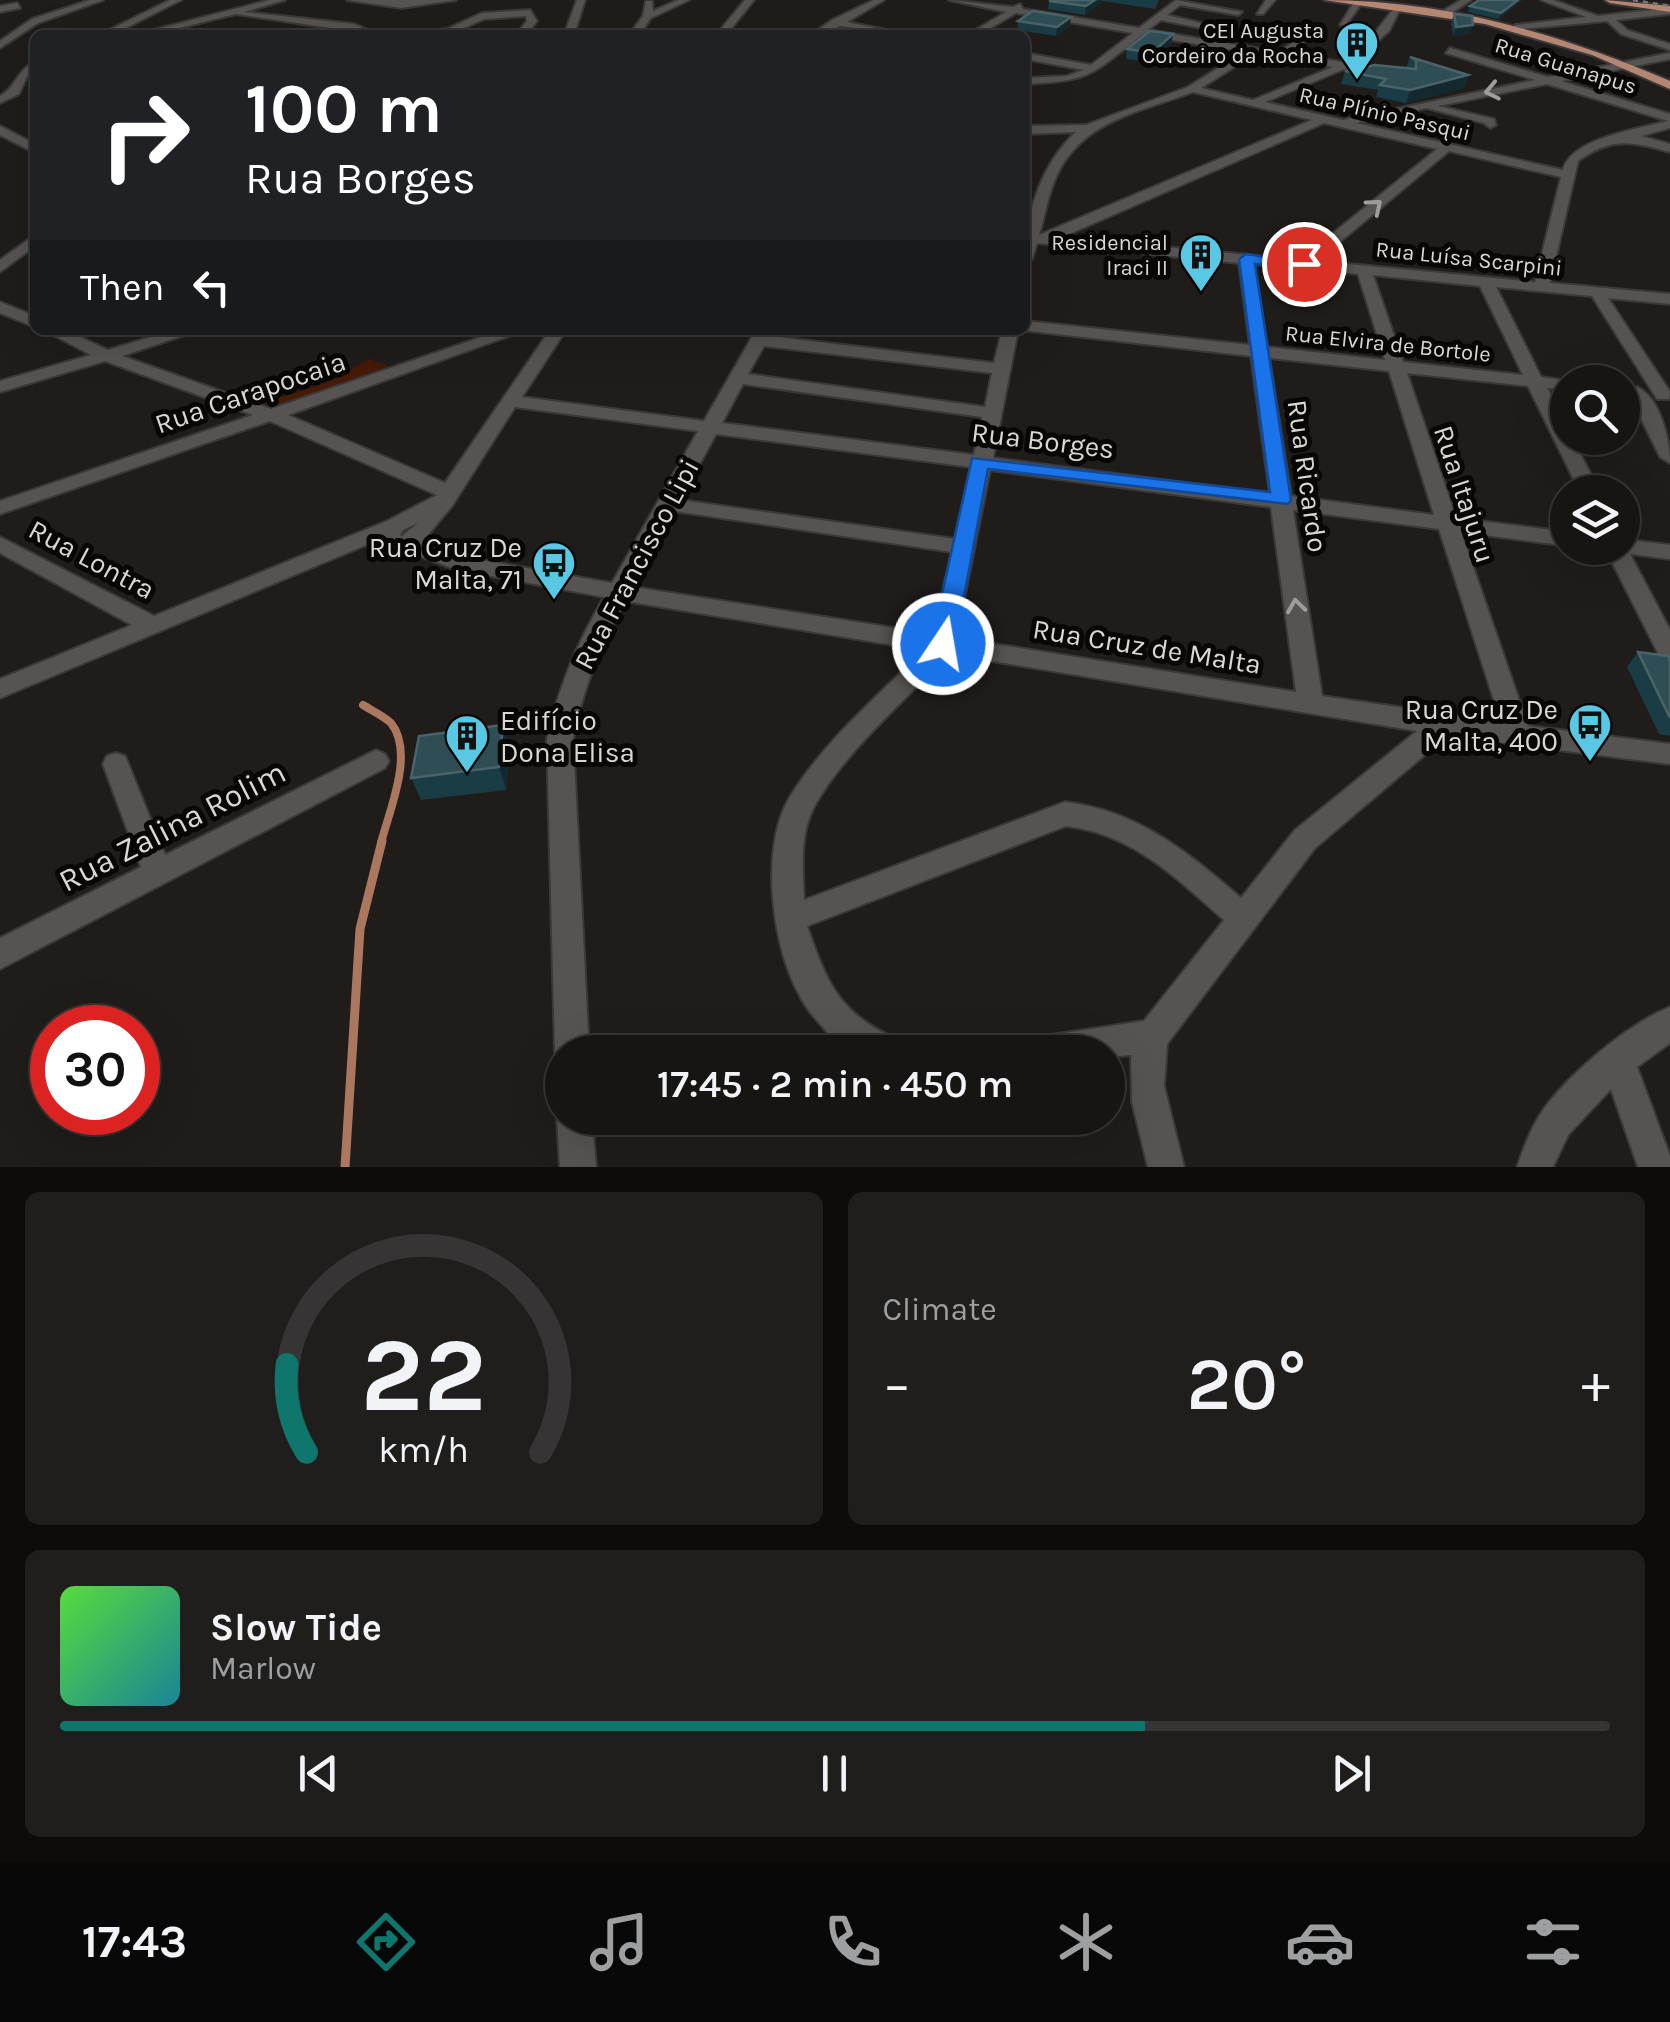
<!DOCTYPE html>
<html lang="en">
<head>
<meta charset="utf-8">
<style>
  body { margin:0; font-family:Karla,sans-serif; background:#201e1d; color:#f1f3f6; height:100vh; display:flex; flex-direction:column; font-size:38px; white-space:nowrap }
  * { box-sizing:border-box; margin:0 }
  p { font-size:32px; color:#9e9fa0 }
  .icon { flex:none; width:55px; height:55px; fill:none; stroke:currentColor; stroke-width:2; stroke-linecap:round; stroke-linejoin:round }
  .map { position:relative; height:1167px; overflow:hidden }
  .side { display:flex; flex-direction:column; gap:25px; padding:25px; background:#0d0c0b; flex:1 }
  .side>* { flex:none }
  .hud { position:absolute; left:30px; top:30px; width:1000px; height:305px; border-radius:15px; box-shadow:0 10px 40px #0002,0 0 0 2px #363434; background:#202124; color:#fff; overflow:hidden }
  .fabs { position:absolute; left:1550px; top:365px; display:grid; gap:20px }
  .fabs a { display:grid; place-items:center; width:90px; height:90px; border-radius:50%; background:#171514; box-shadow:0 10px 40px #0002,0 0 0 2px #363434; font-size:50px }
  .speed { position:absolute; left:30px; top:1005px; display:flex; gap:20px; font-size:50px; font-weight:700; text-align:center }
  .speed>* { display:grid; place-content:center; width:130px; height:130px; border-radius:50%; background:#171514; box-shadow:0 10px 40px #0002,0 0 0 2px #363434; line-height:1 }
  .speed .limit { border:15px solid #d22; background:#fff; color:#111 }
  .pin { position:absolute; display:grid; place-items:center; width:85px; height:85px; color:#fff; margin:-42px; border:5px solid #fff; border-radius:50%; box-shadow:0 2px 10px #0007 }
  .me { position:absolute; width:110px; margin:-55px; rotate:12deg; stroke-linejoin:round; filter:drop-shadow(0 0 8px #0008) }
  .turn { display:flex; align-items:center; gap:35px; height:210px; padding:0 50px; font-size:45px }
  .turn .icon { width:130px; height:130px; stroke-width:2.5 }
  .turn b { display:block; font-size:70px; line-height:85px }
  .then { display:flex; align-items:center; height:95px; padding:0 50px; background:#0003; gap:20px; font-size:38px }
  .big { font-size:75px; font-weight:600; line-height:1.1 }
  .side .card { flex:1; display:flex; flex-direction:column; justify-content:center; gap:15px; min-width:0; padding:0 35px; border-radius:15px; background:#201e1d }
  .side .dial { align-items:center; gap:0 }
  .dial svg { height:260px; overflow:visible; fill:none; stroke:#363434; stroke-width:7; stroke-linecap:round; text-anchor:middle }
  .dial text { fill:#f1f3f6; stroke:none }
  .song { display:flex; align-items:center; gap:30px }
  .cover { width:120px; height:120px; border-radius:15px; background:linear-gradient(135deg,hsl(110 70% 55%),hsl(190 70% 35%)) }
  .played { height:10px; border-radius:5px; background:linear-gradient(90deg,#0f766e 70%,#363434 70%) }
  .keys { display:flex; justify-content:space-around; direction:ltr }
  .heat { display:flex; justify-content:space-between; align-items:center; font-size:55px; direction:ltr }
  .side .tiles { flex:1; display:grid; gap:25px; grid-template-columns:1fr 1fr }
  .card:last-child { grid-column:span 2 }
  .trip { position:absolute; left:545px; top:1035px; width:580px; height:100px; border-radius:50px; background:#171514; box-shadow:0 10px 40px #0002,0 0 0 2px #363434; font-weight:600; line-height:100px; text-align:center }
  .menu { display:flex; height:160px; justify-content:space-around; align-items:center; background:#090808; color:#9e9fa0 }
  .menu .icon { width:70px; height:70px }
  .menu .on { color:#0f766e }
  .menu b { font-size:45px; color:#f1f3f6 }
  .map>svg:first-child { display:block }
  .green { fill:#461a04 }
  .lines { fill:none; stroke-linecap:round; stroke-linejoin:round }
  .stream-far1 { stroke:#ac775f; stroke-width:8 }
  .stream { stroke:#ac775f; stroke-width:9 }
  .minor-casing { stroke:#3a3838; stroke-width:4 }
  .major-casing { stroke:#3a3838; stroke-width:4 }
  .minor { fill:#575352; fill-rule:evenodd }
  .major { fill:#b58672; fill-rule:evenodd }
  .rail { stroke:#797775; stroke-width:2.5; stroke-dasharray:5 5; stroke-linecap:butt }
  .wall { fill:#1a3d45 }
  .shaded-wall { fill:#14292d }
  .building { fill:#2f4d55; stroke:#4a6369; stroke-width:2.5 }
  .oneway { stroke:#9f9c9b }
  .route { fill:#1a73e8; stroke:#114b97; stroke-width:2.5 }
  .labels { text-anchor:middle; stroke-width:10; stroke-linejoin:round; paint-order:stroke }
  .far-poi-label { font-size:22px; fill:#dad8d7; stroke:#080706; text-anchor:end }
  .far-street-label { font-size:22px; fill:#dad8d7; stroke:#080706 }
  .street-label { font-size:28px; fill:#dad8d7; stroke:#080706 }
  .poi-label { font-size:28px; fill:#dad8d7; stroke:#080706; text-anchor:end }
  .near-street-label { font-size:32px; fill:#dad8d7; stroke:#080706 }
</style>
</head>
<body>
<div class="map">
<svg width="1670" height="1167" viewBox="0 0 1670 1167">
  <rect width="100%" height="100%" fill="#1f1c1a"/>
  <path class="green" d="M369 359 390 367 273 407 237 393 251 386 283 397 331 381Z"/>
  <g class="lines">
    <path class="stream-far1" d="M363 705C371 710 384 716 391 723 415 753 389 811 381 843"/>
    <path class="stream" d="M345 1167 360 929 382 841"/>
    <g class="minor-casing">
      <path id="minor" d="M90 0H103L38 23 0 48V41L32 19Z
        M170 0H181L112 35H99Z
        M270 0H285L244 12 354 24 380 35 236 14 151 35H134Z
        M347 0H456L401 8Z
        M577 0H585L574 35H564Z
        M678 0H689L651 18 639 35H629L643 16 646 1H652L653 11Z
        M745 0H754L726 35H716Z
        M874 0H884L847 22 911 35 840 26 823 35H811L832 20Z
        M949 0 1013 7 1020 4 1023 9 1139 28 1176 0 1242 12 1238 15 1180 5 1167 15 1226 29 1221 32 1161 20 1148 30 1279 52 1312 29 1315 34 1289 53 1341 62 1367 43 1395 7H1401L1389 31 1352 64 1392 71V75L1344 69 1265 102 1343 120 1535 80 1446 53 1450 48 1548 77 1670 53V59L1561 81 1670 114V128L1641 136 1670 144V152C1633 142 1612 136 1578 161L1550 283 1670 294V304L1608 298 1670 392 1669 399H1657L1592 296 1496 287 1541 377 1575 382H1568V390L1547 388 1568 428V438H1572L1600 492H1580L1528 386 1407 373 1456 518 1568 532V546L1461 532 1528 726 1670 744V764L1447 736 1315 848 1167 1044 1164 1086 1184 1167H1148L1132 1102 1131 1055 1108 1057V1052H1034L1039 1040 1051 1035 1144 1021 1224 920C1175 877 1133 834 1066 826L807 926C827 984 840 1015 899 1040L904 1052 843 1050C829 1033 810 1016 800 996 772 947 759 847 790 797 824 741 878 696 924 650L625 601C600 647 583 688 573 739L589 1052H562V1065L555 1052 547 739C559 686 577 644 604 597L454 569 378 540 0 698V679L132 625 0 553V537L154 616 387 521 437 495 270 421 0 514V501L253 415 105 361 0 392V381L91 355 44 330H65L108 350 174 330H200L122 356 271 409 502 330H526L288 415 445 483 550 330H566L522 397 704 421 756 330H772L769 336 994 363 1002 330H1018L993 458 1270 494 1251 356 1021 330H1025V321L1250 345 1239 263 1037 243 1032 259 1025 263C1025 216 1040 165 1076 132L1025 134V126L1086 125 1188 87 1244 52 1142 35C1092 74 1092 81 1025 84V78L1067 76 1084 70 1025 59V53L1091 65 1133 33 1016 13 979 35H967L1006 12ZM1255 54 1333 67 1253 100 1201 88ZM1547 84 1668 121C1639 129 1571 138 1563 170L1356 123 1427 108 1484 123 1490 128 1496 125 1494 119 1438 106ZM1193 92 1312 120 1039 235C1045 216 1048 193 1057 175 1083 120 1140 112 1193 92ZM1324 123 1437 149 1300 260 1062 237ZM1449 151 1561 177 1535 282 1317 261ZM1254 264 1358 274 1385 360 1267 347ZM1373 275 1480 286 1523 375 1403 362ZM764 346 992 373 985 407 748 374ZM1269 358 1389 371 1434 515 1291 496ZM743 384 982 417 974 455 722 423ZM515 407 698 431 612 583 458 556 422 542 452 506ZM716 434 971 467 955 539 680 500ZM990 470 1271 507 1296 692 956 638ZM1293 510 1439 529 1501 722 1322 696ZM674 511 952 552 933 634 633 587ZM418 523 402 536 400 535 403 530ZM949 654 1417 731 1295 830 1241 898C1187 852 1139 811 1065 802L804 900C803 869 799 835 814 807 841 756 908 697 949 654Z
        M1266 0H1275L1263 14H1257Z
        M1461 0H1471L1447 16H1441V12Z
        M1541 0H1553L1598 16 1670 8V14L1616 20 1627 30 1670 44V50L1621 34 1607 21 1512 30 1515 25 1586 17Z
        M1354 2 1361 4 1346 25H1340Z
        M17 3 20 8 0 12V6Z
        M530 10 537 21 526 35H516L527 21 526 16 484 19 449 35H402L447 29 482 13Z
        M35 62V69L28 74 19 94 0 103V96C17 87 16 70 35 62Z
        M0 126 35 144V153L0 135Z
        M35 235V246L0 272V260Z
        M0 302 35 316V327L0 313Z
        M1637 387C1660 397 1670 440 1670 463L1660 457 1628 392Z
        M1622 539 1670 545V559L1630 554 1670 630V662L1661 659 1658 653 1605 548H1622Z
        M376 750 385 754 389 761 385 768 0 969V938L141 867 103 764 107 756 116 753 125 756 165 855Z
        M1670 1007V1043L1637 1067 1670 1156V1167H1638L1611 1089 1568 1135 1553 1167H1517C1524 1147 1531 1128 1543 1110 1570 1073 1628 1024 1670 1007Z
        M562 1106V1118H592L596 1167H560L557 1118Z"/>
    </g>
    <g class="major-casing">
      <path id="major" d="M1324 0C1444 0 1561 34 1670 81V89L1592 55 1485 24Z
        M1605 0 1670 6V12L1610 3Z"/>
    </g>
    <use href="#minor" class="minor"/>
    <use href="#major" class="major"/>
    <path class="rail" d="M1633 0 1670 6"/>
  </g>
  <path class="wall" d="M1069 0H1159L1155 9 1102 1V3L1085 15 1048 9 1049 1Z
    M1479 0H1523L1499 19 1468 12 1470 6Z
    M1454 14 1470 34 1453 36 1451 23Z
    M1018 21 1070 26 1056 36 1017 30Z
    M1173 34 1171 44 1150 62 1126 59 1127 49Z
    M1410 57 1468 75 1464 88 1406 103 1376 97 1378 90 1341 84 1345 71 1406 68Z
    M1638 652 1670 661V736L1659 734 1627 667Z
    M511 747 506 790 421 800 411 778Z"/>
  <path class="shaded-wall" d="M1095 0H1102V3L1085 15 1086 6Z
    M1518 0H1523L1499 19 1501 13Z
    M1071 17 1070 26 1056 36 1057 27Z
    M1473 25 1470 34 1453 36 1456 27Z
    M1173 34 1171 44 1150 62 1152 53Z
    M1468 75 1464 88 1406 103 1410 90Z
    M503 725 511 747 506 790 499 767Z"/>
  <path class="building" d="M1069 0H1095L1086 6 1049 1Z
    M1479 0H1518L1501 13 1470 6Z
    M1033 11 1071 17 1057 27 1018 21Z
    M1454 14 1472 16 1473 25 1456 27Z
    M1150 31 1173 34 1152 53 1127 49Z
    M1410 57 1468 75 1410 90 1380 85 1386 79 1345 71 1375 65 1416 69V60Z
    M1638 652 1668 656 1670 661V718Z
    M503 725 499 767 411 778 419 736Z"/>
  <defs><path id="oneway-chevron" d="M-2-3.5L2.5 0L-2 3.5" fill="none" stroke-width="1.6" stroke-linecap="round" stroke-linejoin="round" transform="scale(2.5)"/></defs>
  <g class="oneway">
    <use href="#oneway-chevron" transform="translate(1492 91) rotate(168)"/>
    <use href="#oneway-chevron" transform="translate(1375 206) rotate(-40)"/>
    <use href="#oneway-chevron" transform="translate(1296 606) rotate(-98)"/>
  </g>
  <path class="route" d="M1246 254 1312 264 1304 269 1255 264 1291 500 1288 504 988 469 955 644 943 653 935 651 931 644 972 458 1270 492 1239 259Z"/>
  <defs>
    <g id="building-pin" transform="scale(2.25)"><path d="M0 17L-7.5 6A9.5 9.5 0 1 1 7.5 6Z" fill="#58c8e4" stroke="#080706"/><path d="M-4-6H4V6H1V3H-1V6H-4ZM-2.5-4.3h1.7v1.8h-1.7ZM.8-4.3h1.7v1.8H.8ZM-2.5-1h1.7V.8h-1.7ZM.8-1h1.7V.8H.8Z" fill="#111"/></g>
    <g id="bus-pin" transform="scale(2.25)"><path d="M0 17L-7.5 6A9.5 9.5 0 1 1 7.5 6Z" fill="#58c8e4" stroke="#080706"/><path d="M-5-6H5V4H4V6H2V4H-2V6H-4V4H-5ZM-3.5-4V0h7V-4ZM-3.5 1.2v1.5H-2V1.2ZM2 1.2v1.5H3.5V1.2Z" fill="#111"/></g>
  </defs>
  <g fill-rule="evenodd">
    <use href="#building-pin" x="1357" y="43"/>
    <use href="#building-pin" x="1201" y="255"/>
    <use href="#bus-pin" x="554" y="563"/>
    <use href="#bus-pin" x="1590" y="725"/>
    <use href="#building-pin" x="467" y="736"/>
  </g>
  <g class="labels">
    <g class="far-poi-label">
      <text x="1324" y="38">CEI Augusta<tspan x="1324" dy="25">Cordeiro da Rocha</tspan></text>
      <text x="1168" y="250">Residencial<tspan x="1168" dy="25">Iraci II</tspan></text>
    </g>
    <g class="far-street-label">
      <text transform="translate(1566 65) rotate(17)" y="8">Rua Guanapus</text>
      <text transform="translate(1385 113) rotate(13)" y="8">Rua Plínio Pasqui</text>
      <text transform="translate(1469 258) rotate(6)" y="8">Rua Luísa Scarpini</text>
      <text transform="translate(1388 343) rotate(6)" y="8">Rua Elvira de Bortole</text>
    </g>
    <g class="street-label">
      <text transform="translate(250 392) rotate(-19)" y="10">Rua Carapocaia</text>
      <text transform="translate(1043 440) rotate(7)" y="10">Rua Borges</text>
      <text transform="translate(1308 476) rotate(82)" y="10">Rua Ricardo</text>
      <text transform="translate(1465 494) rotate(72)" y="10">Rua Itajuru</text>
      <text transform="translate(92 559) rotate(28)" y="10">Rua Lontra</text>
      <text transform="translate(636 564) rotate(-62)" y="10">Rua Francisco Lipi</text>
      <text transform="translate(1147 646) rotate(9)" y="10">Rua Cruz de Malta</text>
    </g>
    <g class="poi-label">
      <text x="522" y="557">Rua Cruz De<tspan x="522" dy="32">Malta, 71</tspan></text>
      <text x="1558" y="719">Rua Cruz De<tspan x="1558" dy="32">Malta, 400</tspan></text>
      <text x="500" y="730" text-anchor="start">Edifício<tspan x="500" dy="32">Dona Elisa</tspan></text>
    </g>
    <g class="near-street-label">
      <text transform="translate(172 826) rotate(-27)" y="11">Rua Zalina Rolim</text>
    </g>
  </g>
</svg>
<div class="fabs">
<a><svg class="icon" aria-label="search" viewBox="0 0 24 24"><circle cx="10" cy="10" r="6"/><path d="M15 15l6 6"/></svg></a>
<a><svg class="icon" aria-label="layers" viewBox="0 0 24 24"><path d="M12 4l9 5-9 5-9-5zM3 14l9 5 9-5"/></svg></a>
</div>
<div class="speed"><div class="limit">30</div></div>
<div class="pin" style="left:1304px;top:264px;background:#d93025"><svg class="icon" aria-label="arrive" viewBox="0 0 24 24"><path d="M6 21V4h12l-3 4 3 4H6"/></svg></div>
<svg class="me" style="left:943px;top:644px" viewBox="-20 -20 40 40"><circle r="17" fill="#1a73e8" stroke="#fff" stroke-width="3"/><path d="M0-11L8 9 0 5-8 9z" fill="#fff"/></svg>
<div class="trip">17:45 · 2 min · 450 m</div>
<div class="hud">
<div class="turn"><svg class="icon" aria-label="right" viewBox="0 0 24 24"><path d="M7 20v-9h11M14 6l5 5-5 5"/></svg><div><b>100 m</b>Rua Borges</div></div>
<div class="then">Then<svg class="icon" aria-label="left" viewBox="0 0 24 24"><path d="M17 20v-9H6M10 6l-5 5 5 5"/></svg></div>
</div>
</div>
<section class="side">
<div class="tiles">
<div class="card dial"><svg viewBox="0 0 100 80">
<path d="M14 69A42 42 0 1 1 86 69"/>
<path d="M14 69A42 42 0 0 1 8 42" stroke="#0f766e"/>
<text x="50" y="56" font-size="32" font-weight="700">22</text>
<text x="50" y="72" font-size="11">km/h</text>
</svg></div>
<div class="card"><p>Climate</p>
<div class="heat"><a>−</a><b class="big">20°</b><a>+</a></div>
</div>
<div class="card">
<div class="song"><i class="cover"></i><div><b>Slow Tide</b><p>Marlow</p></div></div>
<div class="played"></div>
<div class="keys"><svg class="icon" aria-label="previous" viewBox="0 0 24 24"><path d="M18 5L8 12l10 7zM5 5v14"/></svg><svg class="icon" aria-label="pause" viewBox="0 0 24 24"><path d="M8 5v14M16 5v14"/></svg><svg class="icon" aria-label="next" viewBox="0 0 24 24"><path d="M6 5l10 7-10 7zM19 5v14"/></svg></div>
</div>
</div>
</section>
<nav class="menu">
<b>17:43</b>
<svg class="icon on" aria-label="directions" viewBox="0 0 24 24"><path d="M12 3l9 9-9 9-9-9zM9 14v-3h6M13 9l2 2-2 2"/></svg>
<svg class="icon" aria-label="music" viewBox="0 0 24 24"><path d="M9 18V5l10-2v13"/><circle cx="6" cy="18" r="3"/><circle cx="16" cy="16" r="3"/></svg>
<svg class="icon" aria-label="phone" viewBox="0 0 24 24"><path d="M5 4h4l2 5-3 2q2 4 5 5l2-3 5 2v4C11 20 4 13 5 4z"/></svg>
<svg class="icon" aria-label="climate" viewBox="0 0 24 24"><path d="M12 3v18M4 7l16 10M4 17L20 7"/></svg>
<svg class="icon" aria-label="car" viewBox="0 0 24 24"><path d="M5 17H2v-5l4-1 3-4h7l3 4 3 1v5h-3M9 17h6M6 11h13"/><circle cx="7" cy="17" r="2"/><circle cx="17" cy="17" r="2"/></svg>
<svg class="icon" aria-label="filters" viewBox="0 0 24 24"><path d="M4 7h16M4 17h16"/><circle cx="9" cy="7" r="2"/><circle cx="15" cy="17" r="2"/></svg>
</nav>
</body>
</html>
